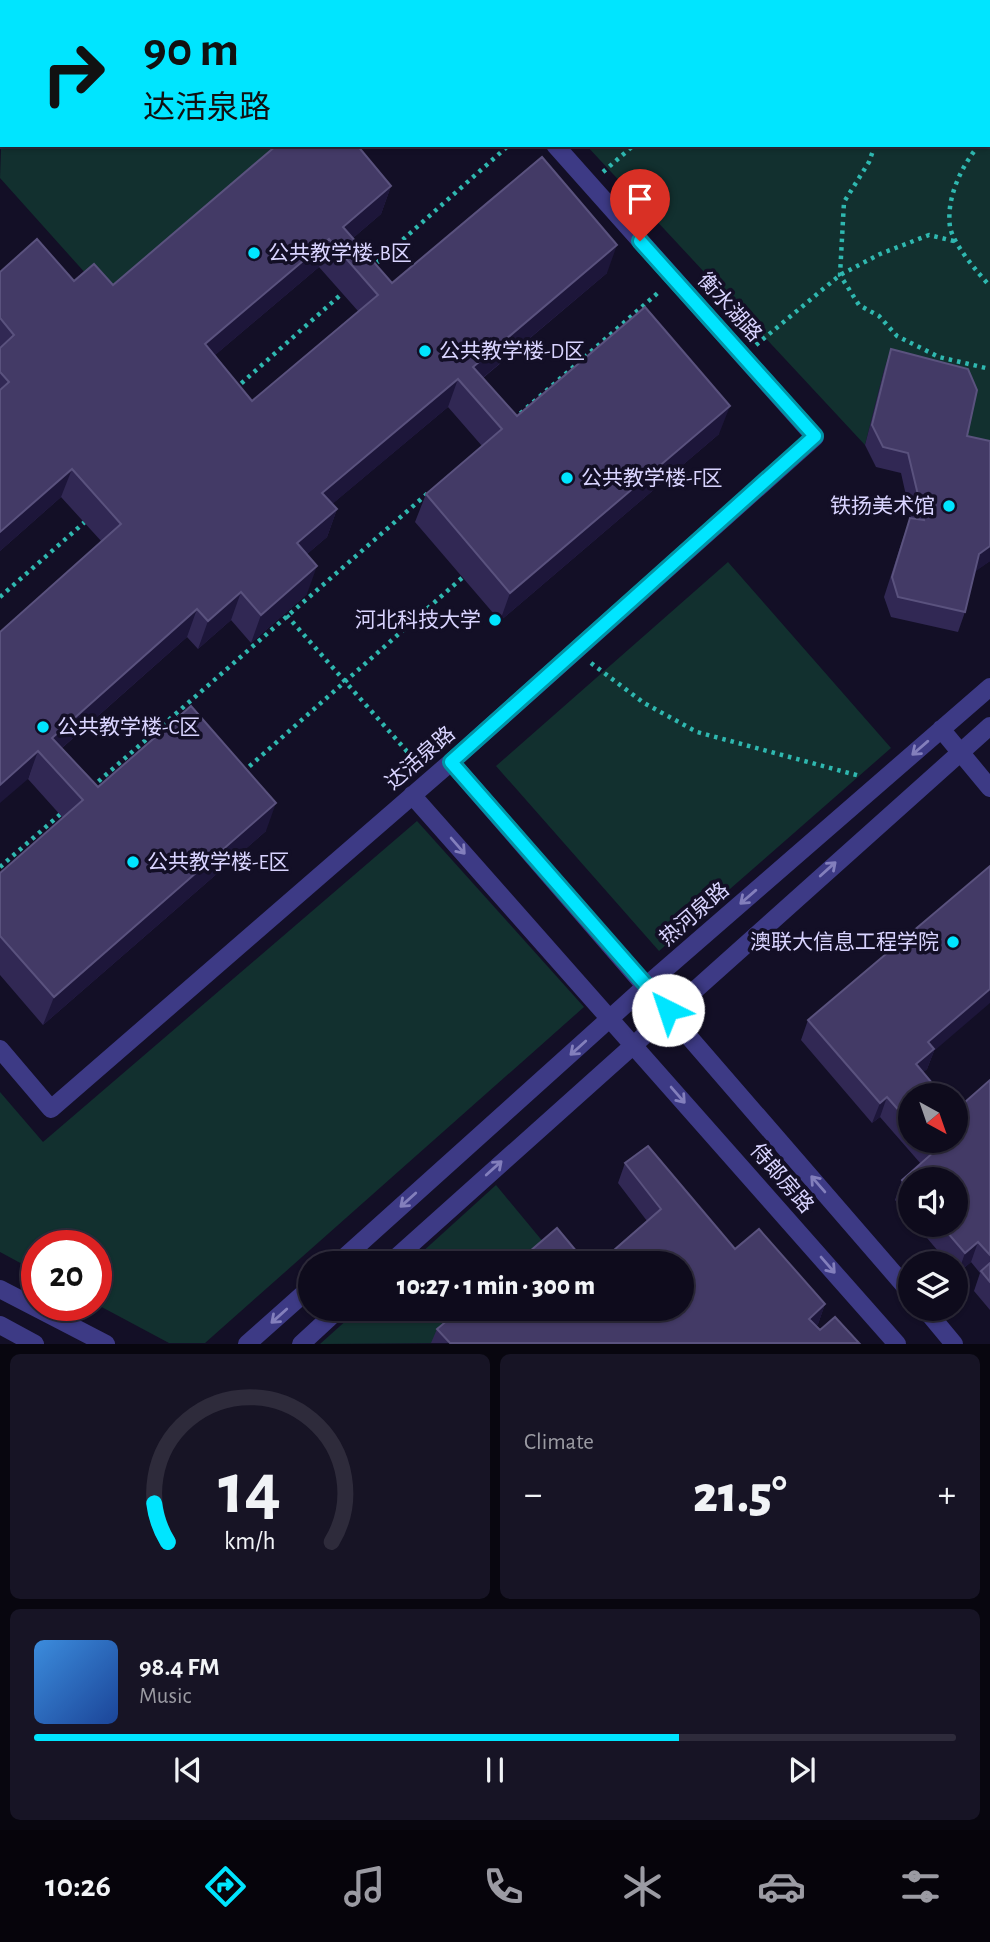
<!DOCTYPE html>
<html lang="en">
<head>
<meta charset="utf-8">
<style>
  body { margin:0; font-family:"Alegreya Sans","Noto Sans SC",sans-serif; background:#171425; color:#f1f3f6; height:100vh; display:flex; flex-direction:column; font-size:26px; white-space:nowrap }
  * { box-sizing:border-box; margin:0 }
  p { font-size:23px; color:#9b9ba3 }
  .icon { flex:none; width:38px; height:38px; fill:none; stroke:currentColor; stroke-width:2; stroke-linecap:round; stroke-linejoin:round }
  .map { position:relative; height:1344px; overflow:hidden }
  .panel { display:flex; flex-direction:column; gap:10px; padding:10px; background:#08060f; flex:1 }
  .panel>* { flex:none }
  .banner { position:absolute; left:0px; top:0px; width:990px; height:147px; box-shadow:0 2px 5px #0004,0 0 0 2px #2e2b3b; background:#00e5ff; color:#111; overflow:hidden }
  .needle { width:46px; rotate:140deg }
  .buttons { position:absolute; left:898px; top:1083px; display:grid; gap:14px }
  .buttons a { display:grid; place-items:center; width:70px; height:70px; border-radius:50%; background:#0e0b1c; box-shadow:0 2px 5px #0004,0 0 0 2px #2e2b3b; font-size:35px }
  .speed { position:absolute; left:21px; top:1230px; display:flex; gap:14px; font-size:35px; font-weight:700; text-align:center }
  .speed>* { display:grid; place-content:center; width:91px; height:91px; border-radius:50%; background:#0e0b1c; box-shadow:0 2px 5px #0004,0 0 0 2px #2e2b3b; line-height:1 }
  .speed .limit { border:10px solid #d22; background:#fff; color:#111 }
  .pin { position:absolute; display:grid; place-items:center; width:60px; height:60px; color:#fff; margin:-72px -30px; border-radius:50% 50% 50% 0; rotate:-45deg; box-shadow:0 0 7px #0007 }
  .pin .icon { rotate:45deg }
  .me { position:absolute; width:77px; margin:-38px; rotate:319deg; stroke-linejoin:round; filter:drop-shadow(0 0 5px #0008) }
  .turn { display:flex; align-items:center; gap:24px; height:147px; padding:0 28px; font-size:32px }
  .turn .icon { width:91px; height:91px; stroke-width:2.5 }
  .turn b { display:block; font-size:49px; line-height:60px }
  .big { font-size:52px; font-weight:800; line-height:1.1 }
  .panel .widget { flex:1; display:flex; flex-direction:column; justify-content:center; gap:10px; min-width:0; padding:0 24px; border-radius:10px; background:#171425 }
  .panel .dial { align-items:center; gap:0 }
  .dial svg { height:182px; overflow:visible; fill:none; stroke:#2e2b3b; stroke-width:7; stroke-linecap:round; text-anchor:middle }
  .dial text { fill:#f1f3f6; stroke:none }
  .song { display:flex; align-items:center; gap:21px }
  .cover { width:84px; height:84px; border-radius:10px; background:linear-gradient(135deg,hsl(210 70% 55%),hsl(220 70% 35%)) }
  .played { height:7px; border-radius:4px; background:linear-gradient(90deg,#00e5ff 70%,#2e2b3b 70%) }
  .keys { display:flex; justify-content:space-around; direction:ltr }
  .heat { display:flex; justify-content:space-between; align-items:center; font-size:38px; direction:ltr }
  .panel .tiles { flex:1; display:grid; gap:10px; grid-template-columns:1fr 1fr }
  .widget:last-child { grid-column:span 2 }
  .trip { position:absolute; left:298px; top:1251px; width:396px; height:70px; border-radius:35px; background:#0e0b1c; box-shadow:0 2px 5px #0004,0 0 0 2px #2e2b3b; font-weight:800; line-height:70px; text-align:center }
  .menu { display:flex; height:112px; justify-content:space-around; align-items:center; background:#06040b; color:#9b9ba3 }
  .menu .icon { width:49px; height:49px }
  .menu .on { color:#00e5ff }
  .menu b { font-size:32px; color:#f1f3f6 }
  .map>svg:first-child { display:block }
  .green { fill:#12302f }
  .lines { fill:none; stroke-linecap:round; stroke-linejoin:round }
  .path { stroke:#2fb8b0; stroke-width:4.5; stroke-dasharray:3.5 5; stroke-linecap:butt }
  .minor { stroke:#3d3a85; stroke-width:18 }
  .wall { fill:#312854; fill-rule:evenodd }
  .shaded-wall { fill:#1d163a }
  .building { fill:#433a66; stroke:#5a527e; stroke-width:2; fill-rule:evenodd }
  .oneway { stroke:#837fbc }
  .route-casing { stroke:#0095a6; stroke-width:18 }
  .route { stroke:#00e5ff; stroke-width:12 }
  .poi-dot { fill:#00e5ff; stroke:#130f26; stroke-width:2.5 }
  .labels { text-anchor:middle; stroke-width:7; stroke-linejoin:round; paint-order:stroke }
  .poi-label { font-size:21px; fill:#d9d4ff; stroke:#130f26; text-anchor:start }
  .street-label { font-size:21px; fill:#d9d4ff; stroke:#130f26 }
</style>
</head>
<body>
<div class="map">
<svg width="990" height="1344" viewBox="0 0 990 1344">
  <rect width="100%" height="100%" fill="#130f26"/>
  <path class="green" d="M147 0H337L335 2Z
    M450 0H990V462L884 370 865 445 586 145H989V2Z
    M2 122V145H300L113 304 0 178Z
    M728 562 891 748 659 951 496 766Z
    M417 821 584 1007 205 1343H169L96 1304V1246H37V1272L0 1252V1092L43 1142Z
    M496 1185 549 1249 531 1263 409 1264Z
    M359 1309H477L436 1343 320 1344Z"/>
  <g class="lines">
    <path class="path" d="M743 0 744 2
      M898 0V2
      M637 2 638 0
      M788 2 790 0
      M989 111 990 110
      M989 133 990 132
      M875 145 869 162 844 202 840 275 859 305 879 316 897 336 939 357 990 369
      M979 145C961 167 946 198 950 227 953 244 978 273 990 286
      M603 172 634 145
      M371 268 509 145
      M756 345 840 275 880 254 929 235 958 242
      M235 389 346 290
      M514 419 660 291
      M0 597 87 520
      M281 609 419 765
      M591 663 644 703 697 732 860 776
      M243 772 463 577
      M92 787 428 493
      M0 867 64 811"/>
    <path class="minor" d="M38 0 63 2
      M426 0 427 2
      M345 2 347 0
      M0 86 2 82
      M941 729 990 788
      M451 762 910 1292
      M412 795 897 1344
      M0 1049 51 1109 451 762 815 437 555 145
      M337 1264 647 985 990 687
      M389 1264 990 726
      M0 1289 106 1344
      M925 1309 954 1344
      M0 1325 35 1344
      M247 1344 310 1288
      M301 1344 339 1309"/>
  </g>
  <path class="wall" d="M391 186 381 214 353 238 392 283 607 273 483 378 517 416 719 434 500 621 415 522 426 494 482 446 448 407 332 504 337 509 327 537 307 554V594L251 643 231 620 198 649 187 637 62 748 98 787 266 831 43 1025 0 975V873L63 818 28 779 102 542 61 497 0 551V272L113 285ZM319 267 358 311 252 401 215 355Z
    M891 349 967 436 990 441V561L975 571 965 612 958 632 891 617 884 597 903 538 911 518 901 473 876 467 865 445 884 370Z
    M808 1020 934 1051 927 1069 923 1072 910 1096V1141H956L990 1080V1310L974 1291 980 1273 971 1262 958 1273 956 1271V1264H949L916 1225H956L910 1180V1218L895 1200 902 1180 921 1164 880 1117 872 1123 801 1040Z
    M625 1163 735 1249 825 1304 818 1324 816 1326 820 1330 859 1343H431L437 1329 681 1309 647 1221 618 1183Z"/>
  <path class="shaded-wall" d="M391 186 381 214 339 250 343 227Z
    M329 239 319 267 195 372 205 344Z
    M617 245 607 273 468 390 473 367Z
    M458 379 448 407 312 521 322 493Z
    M730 406 719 434 500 621 510 593Z
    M72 469 61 497 0 551V532Z
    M337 509 327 537 287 571 297 543Z
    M990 546V561L972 574 979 554Z
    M317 566 307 594 251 643 261 615Z
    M241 592 231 620 198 649 208 621Z
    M197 609 187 637 47 761 52 738Z
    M38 751 28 779 0 803V785Z
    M276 803 266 831 43 1025 54 997Z
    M990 989V1003L934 1051 927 1069 909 1085 916 1064 928 1042Z
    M887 1097 880 1117 872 1123 880 1103Z
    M978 1242 971 1262 958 1273 965 1253Z
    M825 1304 818 1324 801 1339 809 1319Z"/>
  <path class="building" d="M277 145H357L391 186 343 227 392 283 542 157 617 245 473 367 517 416 645 307 730 406 510 593 426 494 502 429 458 379 322 493 337 509 297 543 317 566 261 615 241 592 208 621 197 609 52 738 98 787 191 706 276 803 54 997 0 936V873L83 800 38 751 0 785V632L121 524 72 469 0 532V390L9 382 0 372V348L14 335 0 318V272L37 239 74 281 94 264 113 285ZM329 239 378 295 252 401 205 344Z
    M891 349 968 369 977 390 967 436 990 441V546L979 554 965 612 898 597 892 577 910 518 924 520 908 453 883 447 872 425Z
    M990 866V989L928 1042 934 1049 916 1064 943 1096H910V1123L887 1097 880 1103 808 1020Z
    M990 1080V1255L978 1242 965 1253 941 1225H956V1180H910V1190L902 1180 935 1151 926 1141H956V1110Z
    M648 1146 735 1249 759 1229 825 1304 809 1319 820 1330 835 1317 859 1343H450L437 1329 461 1309H681V1264H598L661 1209 625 1163Z
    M557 1228 587 1264H515Z
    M990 1263V1282L981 1271Z"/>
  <defs><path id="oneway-shaft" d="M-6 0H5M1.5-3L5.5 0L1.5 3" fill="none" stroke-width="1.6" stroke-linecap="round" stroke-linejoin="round" transform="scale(1.75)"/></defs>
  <g class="oneway">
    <use href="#oneway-shaft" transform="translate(920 748) rotate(139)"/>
    <use href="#oneway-shaft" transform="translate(458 846) rotate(49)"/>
    <use href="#oneway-shaft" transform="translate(828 869) rotate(-42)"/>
    <use href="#oneway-shaft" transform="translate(748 897) rotate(139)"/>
    <use href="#oneway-shaft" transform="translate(578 1048) rotate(138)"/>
    <use href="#oneway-shaft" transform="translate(678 1095) rotate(49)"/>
    <use href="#oneway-shaft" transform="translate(494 1168) rotate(-42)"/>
    <use href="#oneway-shaft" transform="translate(818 1184) rotate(-131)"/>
    <use href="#oneway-shaft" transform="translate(408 1200) rotate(138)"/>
    <use href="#oneway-shaft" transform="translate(828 1265) rotate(49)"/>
    <use href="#oneway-shaft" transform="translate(279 1316) rotate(138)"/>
  </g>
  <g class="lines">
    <g class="route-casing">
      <path id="route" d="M640 241 815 436 451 762 668 1010"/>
    </g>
    <use href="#route" class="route"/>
  </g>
  <g class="poi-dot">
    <circle cx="254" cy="253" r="7"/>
    <circle cx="425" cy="351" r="7"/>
    <circle cx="567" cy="478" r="7"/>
    <circle cx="949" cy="506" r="7"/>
    <circle cx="495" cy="620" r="7"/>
    <circle cx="43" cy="727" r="7"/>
    <circle cx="133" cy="862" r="7"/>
    <circle cx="953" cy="942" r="7"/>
  </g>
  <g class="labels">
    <g class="poi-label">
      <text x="268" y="260">公共教学楼-B区</text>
      <text x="439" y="358">公共教学楼-D区</text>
      <text x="581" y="485">公共教学楼-F区</text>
      <text x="935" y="513" text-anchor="end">铁扬美术馆</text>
      <text x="481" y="627" text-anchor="end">河北科技大学</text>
      <text x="57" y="734">公共教学楼-C区</text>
      <text x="147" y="869">公共教学楼-E区</text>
      <text x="939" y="949" text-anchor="end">澳联大信息工程学院</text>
    </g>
    <g class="street-label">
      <text transform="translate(730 307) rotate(48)" y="7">衡水湖路</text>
      <text transform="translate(420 758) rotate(-41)" y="7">达活泉路</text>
      <text transform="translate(694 914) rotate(-41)" y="7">热河泉路</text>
      <text transform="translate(782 1178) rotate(49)" y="7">侍郎房路</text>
    </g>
  </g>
</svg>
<div class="buttons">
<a><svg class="needle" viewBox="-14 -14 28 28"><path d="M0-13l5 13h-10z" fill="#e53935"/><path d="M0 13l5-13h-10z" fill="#9b9ba3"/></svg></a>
<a><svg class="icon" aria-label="sound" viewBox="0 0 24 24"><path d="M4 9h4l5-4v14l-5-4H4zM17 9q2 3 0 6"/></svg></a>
<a><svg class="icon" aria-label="layers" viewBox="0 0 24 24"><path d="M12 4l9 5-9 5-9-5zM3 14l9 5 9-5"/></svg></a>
</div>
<div class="speed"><div class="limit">20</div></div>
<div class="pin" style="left:640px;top:241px;background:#d93025"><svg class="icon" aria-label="arrive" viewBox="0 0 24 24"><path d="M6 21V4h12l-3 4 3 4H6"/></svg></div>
<svg class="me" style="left:668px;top:1010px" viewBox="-20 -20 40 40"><circle r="19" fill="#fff"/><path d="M0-13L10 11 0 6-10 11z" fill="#00e5ff"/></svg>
<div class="trip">10:27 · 1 min · 300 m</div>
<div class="banner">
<div class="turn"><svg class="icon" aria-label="right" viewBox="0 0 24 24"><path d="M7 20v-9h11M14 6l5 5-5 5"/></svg><div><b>90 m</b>达活泉路</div></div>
</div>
</div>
<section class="panel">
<div class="tiles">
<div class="widget dial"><svg viewBox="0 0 100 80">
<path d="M14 69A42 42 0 1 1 86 69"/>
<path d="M14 69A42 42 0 0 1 8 52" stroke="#00e5ff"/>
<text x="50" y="56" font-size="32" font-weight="700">14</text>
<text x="50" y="72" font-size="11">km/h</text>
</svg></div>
<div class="widget"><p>Climate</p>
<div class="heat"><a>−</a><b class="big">21.5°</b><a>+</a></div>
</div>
<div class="widget">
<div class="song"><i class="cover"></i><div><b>98.4 FM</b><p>Music</p></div></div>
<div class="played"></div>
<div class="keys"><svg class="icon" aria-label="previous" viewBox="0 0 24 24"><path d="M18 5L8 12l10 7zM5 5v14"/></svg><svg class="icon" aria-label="pause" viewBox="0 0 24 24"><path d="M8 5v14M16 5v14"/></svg><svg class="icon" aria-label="next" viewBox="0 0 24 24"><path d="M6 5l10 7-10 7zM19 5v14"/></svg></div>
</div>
</div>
</section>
<nav class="menu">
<b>10:26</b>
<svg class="icon on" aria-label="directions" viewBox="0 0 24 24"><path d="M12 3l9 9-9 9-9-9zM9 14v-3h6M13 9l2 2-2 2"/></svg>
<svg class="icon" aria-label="music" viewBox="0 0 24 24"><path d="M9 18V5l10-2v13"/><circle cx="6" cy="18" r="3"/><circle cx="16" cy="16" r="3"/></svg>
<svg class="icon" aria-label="phone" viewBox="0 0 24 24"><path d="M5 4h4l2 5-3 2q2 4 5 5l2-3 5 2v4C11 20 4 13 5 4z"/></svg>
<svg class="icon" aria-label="climate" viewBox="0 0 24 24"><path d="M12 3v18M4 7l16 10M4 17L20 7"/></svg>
<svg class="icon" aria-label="car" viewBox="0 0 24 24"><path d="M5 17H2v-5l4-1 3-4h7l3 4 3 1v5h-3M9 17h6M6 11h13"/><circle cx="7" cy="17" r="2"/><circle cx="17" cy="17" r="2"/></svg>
<svg class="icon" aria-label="filters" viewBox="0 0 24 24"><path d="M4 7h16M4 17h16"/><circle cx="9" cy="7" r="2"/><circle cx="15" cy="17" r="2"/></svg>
</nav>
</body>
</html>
